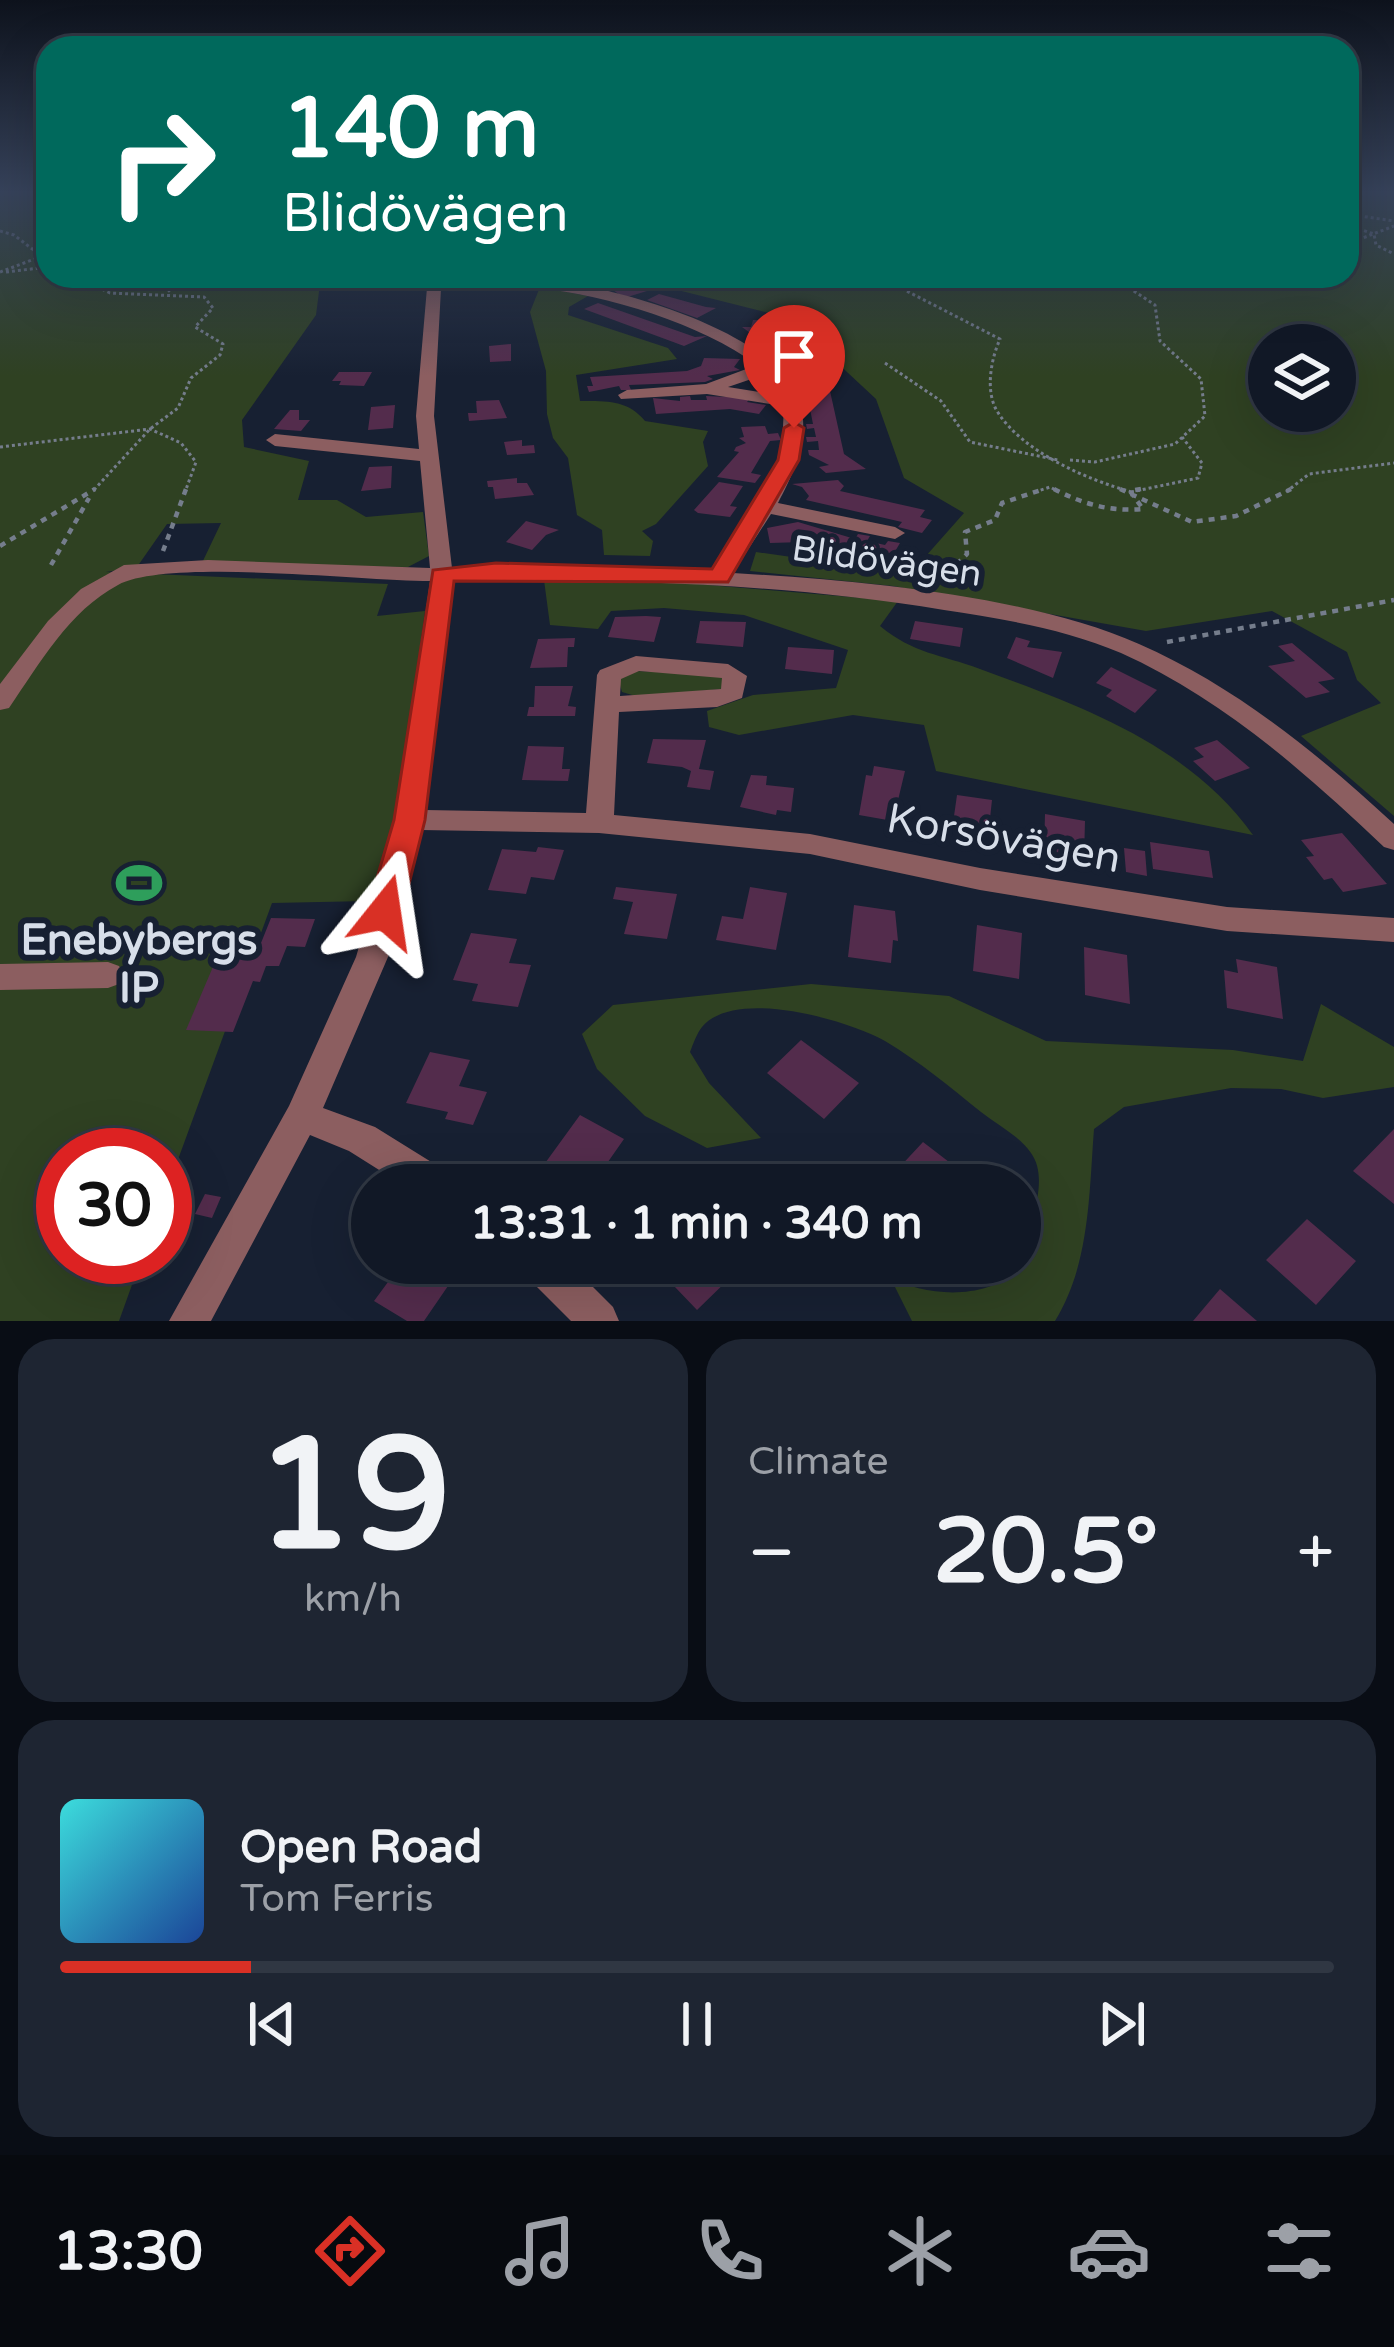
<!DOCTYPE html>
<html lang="en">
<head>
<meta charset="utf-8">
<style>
  body { margin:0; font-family:"Varela Round",sans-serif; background:#1e2532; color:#f1f3f6; height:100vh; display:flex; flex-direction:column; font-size:45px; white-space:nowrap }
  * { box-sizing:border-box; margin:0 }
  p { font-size:39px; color:#9ca0a7 }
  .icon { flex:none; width:66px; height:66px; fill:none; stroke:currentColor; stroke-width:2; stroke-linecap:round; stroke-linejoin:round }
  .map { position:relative; height:1321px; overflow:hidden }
  .sheet { display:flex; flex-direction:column; gap:18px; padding:18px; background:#090d15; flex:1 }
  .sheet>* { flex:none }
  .banner { position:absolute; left:36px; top:36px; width:1323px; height:252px; border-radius:36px; box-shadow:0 12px 48px #0002,0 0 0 3px #303743; background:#00695c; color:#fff; overflow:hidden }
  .buttons { position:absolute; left:1248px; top:324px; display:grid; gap:24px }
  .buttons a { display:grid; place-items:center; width:108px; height:108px; border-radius:50%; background:#111826; box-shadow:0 12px 48px #0002,0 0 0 3px #303743; font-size:60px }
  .speed { position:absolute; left:36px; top:1128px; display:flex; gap:24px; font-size:60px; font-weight:700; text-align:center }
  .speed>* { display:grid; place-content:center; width:156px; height:156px; border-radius:50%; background:#111826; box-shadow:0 12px 48px #0002,0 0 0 3px #303743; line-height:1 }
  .speed .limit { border:18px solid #d22; background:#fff; color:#111 }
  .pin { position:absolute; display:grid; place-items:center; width:102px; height:102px; color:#fff; margin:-123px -51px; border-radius:50% 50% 50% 0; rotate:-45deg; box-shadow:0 0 12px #0007 }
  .pin .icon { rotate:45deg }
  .me { position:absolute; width:132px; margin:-66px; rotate:15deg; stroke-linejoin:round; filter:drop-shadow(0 0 9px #0008) }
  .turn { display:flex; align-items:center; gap:42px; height:252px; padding:0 48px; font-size:54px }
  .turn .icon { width:156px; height:156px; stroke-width:2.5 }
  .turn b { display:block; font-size:84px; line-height:102px }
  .big { font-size:90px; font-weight:700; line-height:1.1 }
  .sheet .tile { flex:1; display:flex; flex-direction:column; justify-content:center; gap:18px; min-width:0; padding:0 42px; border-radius:36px; background:#1e2532 }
  .sheet .dial { align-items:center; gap:0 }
  .dial b { font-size:156px; line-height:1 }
  .song { display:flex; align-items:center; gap:36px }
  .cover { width:144px; height:144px; border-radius:18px; background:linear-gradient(135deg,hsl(180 70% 55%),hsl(220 70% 35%)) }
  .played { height:12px; border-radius:6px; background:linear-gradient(90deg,#d93025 15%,#303743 15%) }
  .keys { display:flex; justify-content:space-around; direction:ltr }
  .heat { display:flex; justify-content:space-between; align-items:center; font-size:66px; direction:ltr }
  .sheet .tiles { flex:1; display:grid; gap:18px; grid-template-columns:1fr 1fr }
  .tile:last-child { grid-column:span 2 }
  .trip { position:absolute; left:351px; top:1164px; width:690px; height:120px; border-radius:60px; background:#111826; box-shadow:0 12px 48px #0002,0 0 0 3px #303743; font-weight:700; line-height:120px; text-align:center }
  .dock { display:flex; height:192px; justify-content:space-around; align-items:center; background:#070a0f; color:#9ca0a7 }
  .dock .icon { width:84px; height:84px }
  .dock .current { color:#d93025 }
  .dock b { font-size:54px; color:#f1f3f6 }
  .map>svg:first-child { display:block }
  .green { fill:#2f4122; fill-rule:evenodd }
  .building { fill:#532c4c }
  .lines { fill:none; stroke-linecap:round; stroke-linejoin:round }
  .path-far1 { stroke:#757d8c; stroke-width:3; stroke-dasharray:3 3; stroke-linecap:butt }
  .path { stroke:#757d8c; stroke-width:4.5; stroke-dasharray:6 6; stroke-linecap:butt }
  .minor { fill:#8c5e60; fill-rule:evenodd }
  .route { fill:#d93025; stroke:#8d1f18; stroke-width:3 }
  .labels { text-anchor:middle; stroke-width:12; stroke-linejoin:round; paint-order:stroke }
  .street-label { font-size:36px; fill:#d7dee9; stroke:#172032 }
  .near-street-label { font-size:42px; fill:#d7dee9; stroke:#172032 }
  .near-poi-label { font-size:42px; font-weight:bold; fill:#d7dee9; stroke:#172032 }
</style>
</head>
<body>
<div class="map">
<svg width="1394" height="1321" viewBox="0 0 1394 1321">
  <rect width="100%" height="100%" fill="#172032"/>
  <path class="green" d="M0 192H48V276H321L316 315 242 420 244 447 309 461 298 500H337L366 517 423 512 429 556 408 567 201 565 221 523 167 524 137 567 106 572 388 584 377 616 425 611 394 833 368 901 272 903 165 1195V1155H63V1257H142L119 1321H0Z
    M1347 192H1394V816L1301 736 1381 703 1357 680 1347 652 1272 611 1146 631 893 586 750 571 756 552 910 574 964 513 904 478 876 399 789 318 622 276H1347ZM1269 345H1335V411H1269Z
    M540 287 588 296 569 307 568 315 668 348 677 359 576 375 580 401C607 401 628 400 645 421L708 431 703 442 708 466 656 524 642 531 653 541 650 556 604 555 602 530 577 515 568 458 553 438 547 414 546 371 530 312Z
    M544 580 685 583 898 601 880 626C914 654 940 654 980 669 1080 706 1188 744 1253 835L936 771 924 725 853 715 739 735 709 727 707 711 753 695 836 688 848 650 744 615 664 608 611 611 598 629 550 625Z
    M636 671 720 675 724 681 721 689 639 697 622 692 618 678Z
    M811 984 949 996 1046 1041 1233 1050 1303 1061 1321 1004 1394 1047V1087L1323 1098 1281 1089 1231 1088 1124 1107 1094 1129C1089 1194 1090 1264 1055 1321H912L890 1277C926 1298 999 1302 1022 1260 1029 1247 1031 1229 1034 1215 1038 1196 1044 1171 1031 1153 1021 1137 996 1124 981 1112 950 1087 920 1062 885 1041 847 1020 735 987 702 1027 697 1033 693 1044 690 1052L709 1083 761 1138 707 1148 645 1116 597 1069 582 1034 613 1005Z"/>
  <path class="building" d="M576 276H611L607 280 647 291 624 298 613 290 606 293 577 285 585 283Z
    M659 294 706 307 716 308 697 318 647 300Z
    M598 303 695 337 707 336 684 346 584 309Z
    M753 320 783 321 773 331 820 376 799 380 770 350 765 351 757 338 742 327H751Z
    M511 344V361L490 362 489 346Z
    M704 358 740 359 734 367 740 370 707 376 713 379 705 382 629 385 631 390H621L619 386 589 392 587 386H593L590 377 687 371 701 366Z
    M339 372H372L364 386 339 385 341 381H332Z
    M805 382H828L844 454 866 469 826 473 819 467 829 465 809 455 808 450H819L818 441 807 442 806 437H816L814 428 807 429 806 424H813L809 404H802V400H808Z
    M690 396 691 400H707L706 396 750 398 747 402 766 405 759 414 730 409 656 414 653 398 680 401V397Z
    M499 400 507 418 469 421 468 413H477L476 401Z
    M395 405 393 428 368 430 371 407Z
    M290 410H299V420H310L301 431 274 429Z
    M765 426 768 434 778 433 781 440 770 441 751 473 761 475 755 483 717 477 739 452 734 451 736 447 746 443 739 438 744 437 741 427Z
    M522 440V446L534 445 535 453 507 455 504 442Z
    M392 466 391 488 361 491 369 467Z
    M517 478V483H527L534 495 495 499 493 487H488L487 481Z
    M838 480 844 486 840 491 925 510 920 517 932 520 922 533 898 527 902 522 806 500 809 496 802 487 792 484Z
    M719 482 743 486 730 506 737 507 730 517 698 513 694 510Z
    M526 521 559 530 546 535 532 550 506 542Z
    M798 522 855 539 858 534 870 536 867 541 885 545 888 541 900 543 887 565 812 548 815 545 804 542 770 543 767 528Z
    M646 616 661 617 654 642 608 637 615 617Z
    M700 621 746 622 743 647 696 643Z
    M915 621 963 628 960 647 910 639Z
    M1016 637 1030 641 1027 647 1062 652 1053 678 1007 658Z
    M575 638 574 647H568L567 667 530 668 538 639Z
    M1292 643 1335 679 1318 682 1330 692 1306 698 1268 666 1295 661 1278 646Z
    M788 647 834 650 832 674 785 669Z
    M1111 667 1157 690 1135 713 1106 696 1112 690 1096 683Z
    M535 686H573L568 706 576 707 575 716H527L529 707H534Z
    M653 739 706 740 699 769 714 771 710 790 687 787 691 771 682 767 647 763Z
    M1217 740 1250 768 1215 781 1193 761 1204 757 1194 748Z
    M528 746 564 747 562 769H570L568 781 522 780Z
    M874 766 905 771 893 821 859 815 866 775 872 776Z
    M751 775 767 776 766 785 794 788 791 812 777 810 776 815 740 807Z
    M957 795 992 800 988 837 952 830Z
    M1045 814 1085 821 1084 858 1044 851Z
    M1342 833 1387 884 1343 892 1332 878 1324 880 1306 857 1314 856 1301 840Z
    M1150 842 1209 851 1213 878 1153 869Z
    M538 847 564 850 554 880 531 877 526 894 488 890 502 849 536 852Z
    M1124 848 1145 851 1147 876 1126 872Z
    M616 887 677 894 667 939 624 934 633 902 613 899Z
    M750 887 787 893 776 950 716 940 722 916 743 919Z
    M854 905 895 911 898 941 893 940 891 963 848 957Z
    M271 918 315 919 305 947 287 946 279 966H266L260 982 253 981 233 1032 186 1030 224 941 261 943Z
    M977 925 1022 933 1019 979 973 971Z
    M471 933 517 939 509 963 531 965 518 1007 472 1001 478 984 453 980Z
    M1084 947 1127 955 1130 1004 1085 995Z
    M1236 959 1277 967 1283 1019 1227 1008 1224 970 1238 973Z
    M801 1040 859 1083 824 1119 767 1073Z
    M430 1052 470 1060 459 1086 487 1092 473 1125 445 1119 448 1112 406 1103Z
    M580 1115 624 1139 596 1179 587 1174 579 1185H549L535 1177Z
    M1394 1129V1204L1353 1171Z
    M923 1142 979 1185H913L896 1171Z
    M205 1194 221 1197 212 1218 195 1214Z
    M1307 1219 1356 1261 1316 1305 1266 1260Z
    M402 1263 461 1267 424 1321H407L374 1301Z
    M652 1263H726L735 1273 697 1310Z
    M1220 1289 1257 1321H1193Z"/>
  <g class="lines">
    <path class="path-far1" d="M1347 214 1394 221
      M1347 225 1374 234 1376 245 1394 254
      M0 231 14 235 48 261
      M1347 244 1394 226
      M0 272 48 254
      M6 272 48 267
      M75 276 110 293 204 297 213 308 195 327 223 344 220 355 191 378 178 408 150 429 92 492
      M156 276 172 294
      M891 276 893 284 1000 339C991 359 985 391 997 411 1022 452 1088 480 1132 492
      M885 363 941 401 970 442 1058 460
      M0 447 150 429 181 443 196 462 185 492
      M1070 460 1095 462 1175 444 1205 416 1201 379 1160 341 1155 305 1111 276
      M1035 492 1050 487 1059 492
      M1131 492 1198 478 1202 463 1182 437
      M1286 492 1309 474 1394 463"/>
    <path class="path" d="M1054 489C1083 504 1110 512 1143 509L1130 491 1141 489
      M1120 489 1192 522 1236 516 1291 489
      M0 546 95 489
      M163 551 186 489
      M51 565 89 498
      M946 585 950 571 967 554 965 532 995 520 1002 503 1044 489
      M1167 642 1394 600"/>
    <path class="minor" d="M428 276H442V280C479 279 517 277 554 281 619 288 784 334 801 405 809 440 794 473 778 503L895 527 905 533 895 539 771 514 733 573C854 580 1028 595 1139 644 1235 686 1317 753 1394 824V850L1384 847C1305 772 1221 698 1121 653 1065 629 1003 619 944 610 781 583 617 579 452 581L425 810 586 813 597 675 600 670 636 656 728 664 747 676 742 698 717 707 619 712 614 815 810 834 980 868 1227 907 1394 918V942L1227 931 980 890 810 854 599 833 421 830 388 957 323 1108 375 1127 449 1173 455 1185H403L349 1151 310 1135 211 1321H169L289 1106 356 957 396 820 430 581C364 581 168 558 118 585 69 611 40 663 9 708L0 710V684L48 621 81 589 124 565 208 560 430 568 420 461 275 446 266 440 275 434 419 449 416 416ZM538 288C607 295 702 324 757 365L706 384 627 390 618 395 621 399 707 394 783 406C788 473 747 519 712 572L452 568 434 416 441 289ZM766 374 779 395 728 387ZM639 671 722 678 721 689 620 696 621 679Z
      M108 962 119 966 124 975 119 984 108 988 0 990V964Z
      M521 1263H569L613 1307 619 1321H571L527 1277Z"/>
  </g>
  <linearGradient id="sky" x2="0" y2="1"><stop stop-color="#0d121c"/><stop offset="0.51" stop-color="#36425a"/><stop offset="1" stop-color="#36425a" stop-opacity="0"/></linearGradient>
  <rect width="1394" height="376" fill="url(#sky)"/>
  <path class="route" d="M794 422 804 428 799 460 728 582 454 581 425 820 402 912 397 921 385 925 372 921 367 912 394 820 433 570 496 563 712 569 778 460 784 428Z"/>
  <defs>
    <g id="stadium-bare" transform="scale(3.6)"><path d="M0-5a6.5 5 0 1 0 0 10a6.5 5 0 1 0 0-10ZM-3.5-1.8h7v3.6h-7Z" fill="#2e9e5b" stroke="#172032" stroke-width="2.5" paint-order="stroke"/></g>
  </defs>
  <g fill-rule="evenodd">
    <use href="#stadium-bare" x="139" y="883"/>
  </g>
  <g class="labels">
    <g class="street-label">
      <text transform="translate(887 560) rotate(8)" y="13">Blidövägen</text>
    </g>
    <g class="near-street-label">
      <text transform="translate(1004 837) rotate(10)" y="15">Korsövägen</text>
    </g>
    <g class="near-poi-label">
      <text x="139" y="954">Enebybergs<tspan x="139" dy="48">IP</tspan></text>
    </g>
  </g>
</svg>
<div class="buttons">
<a><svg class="icon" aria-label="layers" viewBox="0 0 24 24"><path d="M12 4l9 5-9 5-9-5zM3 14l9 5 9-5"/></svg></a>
</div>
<div class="speed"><div class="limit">30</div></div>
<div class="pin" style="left:794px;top:428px;background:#d93025"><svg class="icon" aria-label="arrive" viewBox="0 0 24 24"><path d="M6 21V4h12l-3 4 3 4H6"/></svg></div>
<svg class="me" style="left:385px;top:912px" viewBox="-20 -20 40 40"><path d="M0-17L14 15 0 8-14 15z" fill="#d93025" stroke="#fff" stroke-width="4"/></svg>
<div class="trip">13:31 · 1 min · 340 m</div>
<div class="banner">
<div class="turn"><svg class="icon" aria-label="right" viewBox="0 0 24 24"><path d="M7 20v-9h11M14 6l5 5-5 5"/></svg><div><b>140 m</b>Blidövägen</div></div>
</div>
</div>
<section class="sheet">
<div class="tiles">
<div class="tile dial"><b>19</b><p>km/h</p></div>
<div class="tile"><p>Climate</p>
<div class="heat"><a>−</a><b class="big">20.5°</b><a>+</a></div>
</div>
<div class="tile">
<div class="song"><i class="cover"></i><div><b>Open Road</b><p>Tom Ferris</p></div></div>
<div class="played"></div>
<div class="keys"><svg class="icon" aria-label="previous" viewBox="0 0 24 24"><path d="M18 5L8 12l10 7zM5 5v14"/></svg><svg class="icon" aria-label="pause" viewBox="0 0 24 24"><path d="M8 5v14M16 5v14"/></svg><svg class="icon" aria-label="next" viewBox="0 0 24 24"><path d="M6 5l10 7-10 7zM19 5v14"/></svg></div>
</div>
</div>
</section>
<nav class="dock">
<b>13:30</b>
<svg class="icon current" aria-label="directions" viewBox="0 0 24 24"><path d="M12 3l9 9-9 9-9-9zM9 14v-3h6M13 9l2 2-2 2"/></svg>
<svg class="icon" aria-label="music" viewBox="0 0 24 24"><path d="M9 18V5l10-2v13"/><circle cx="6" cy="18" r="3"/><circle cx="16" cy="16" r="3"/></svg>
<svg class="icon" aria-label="phone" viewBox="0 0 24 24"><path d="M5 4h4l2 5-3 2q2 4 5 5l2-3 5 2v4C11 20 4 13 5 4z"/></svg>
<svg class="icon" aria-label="climate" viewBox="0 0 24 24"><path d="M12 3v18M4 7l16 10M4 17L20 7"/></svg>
<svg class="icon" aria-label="car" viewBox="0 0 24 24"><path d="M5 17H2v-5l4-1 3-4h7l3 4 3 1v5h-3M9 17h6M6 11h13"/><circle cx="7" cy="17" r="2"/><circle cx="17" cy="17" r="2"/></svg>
<svg class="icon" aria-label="filters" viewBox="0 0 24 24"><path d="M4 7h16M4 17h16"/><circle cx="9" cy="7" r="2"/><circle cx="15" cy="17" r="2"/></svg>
</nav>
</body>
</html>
